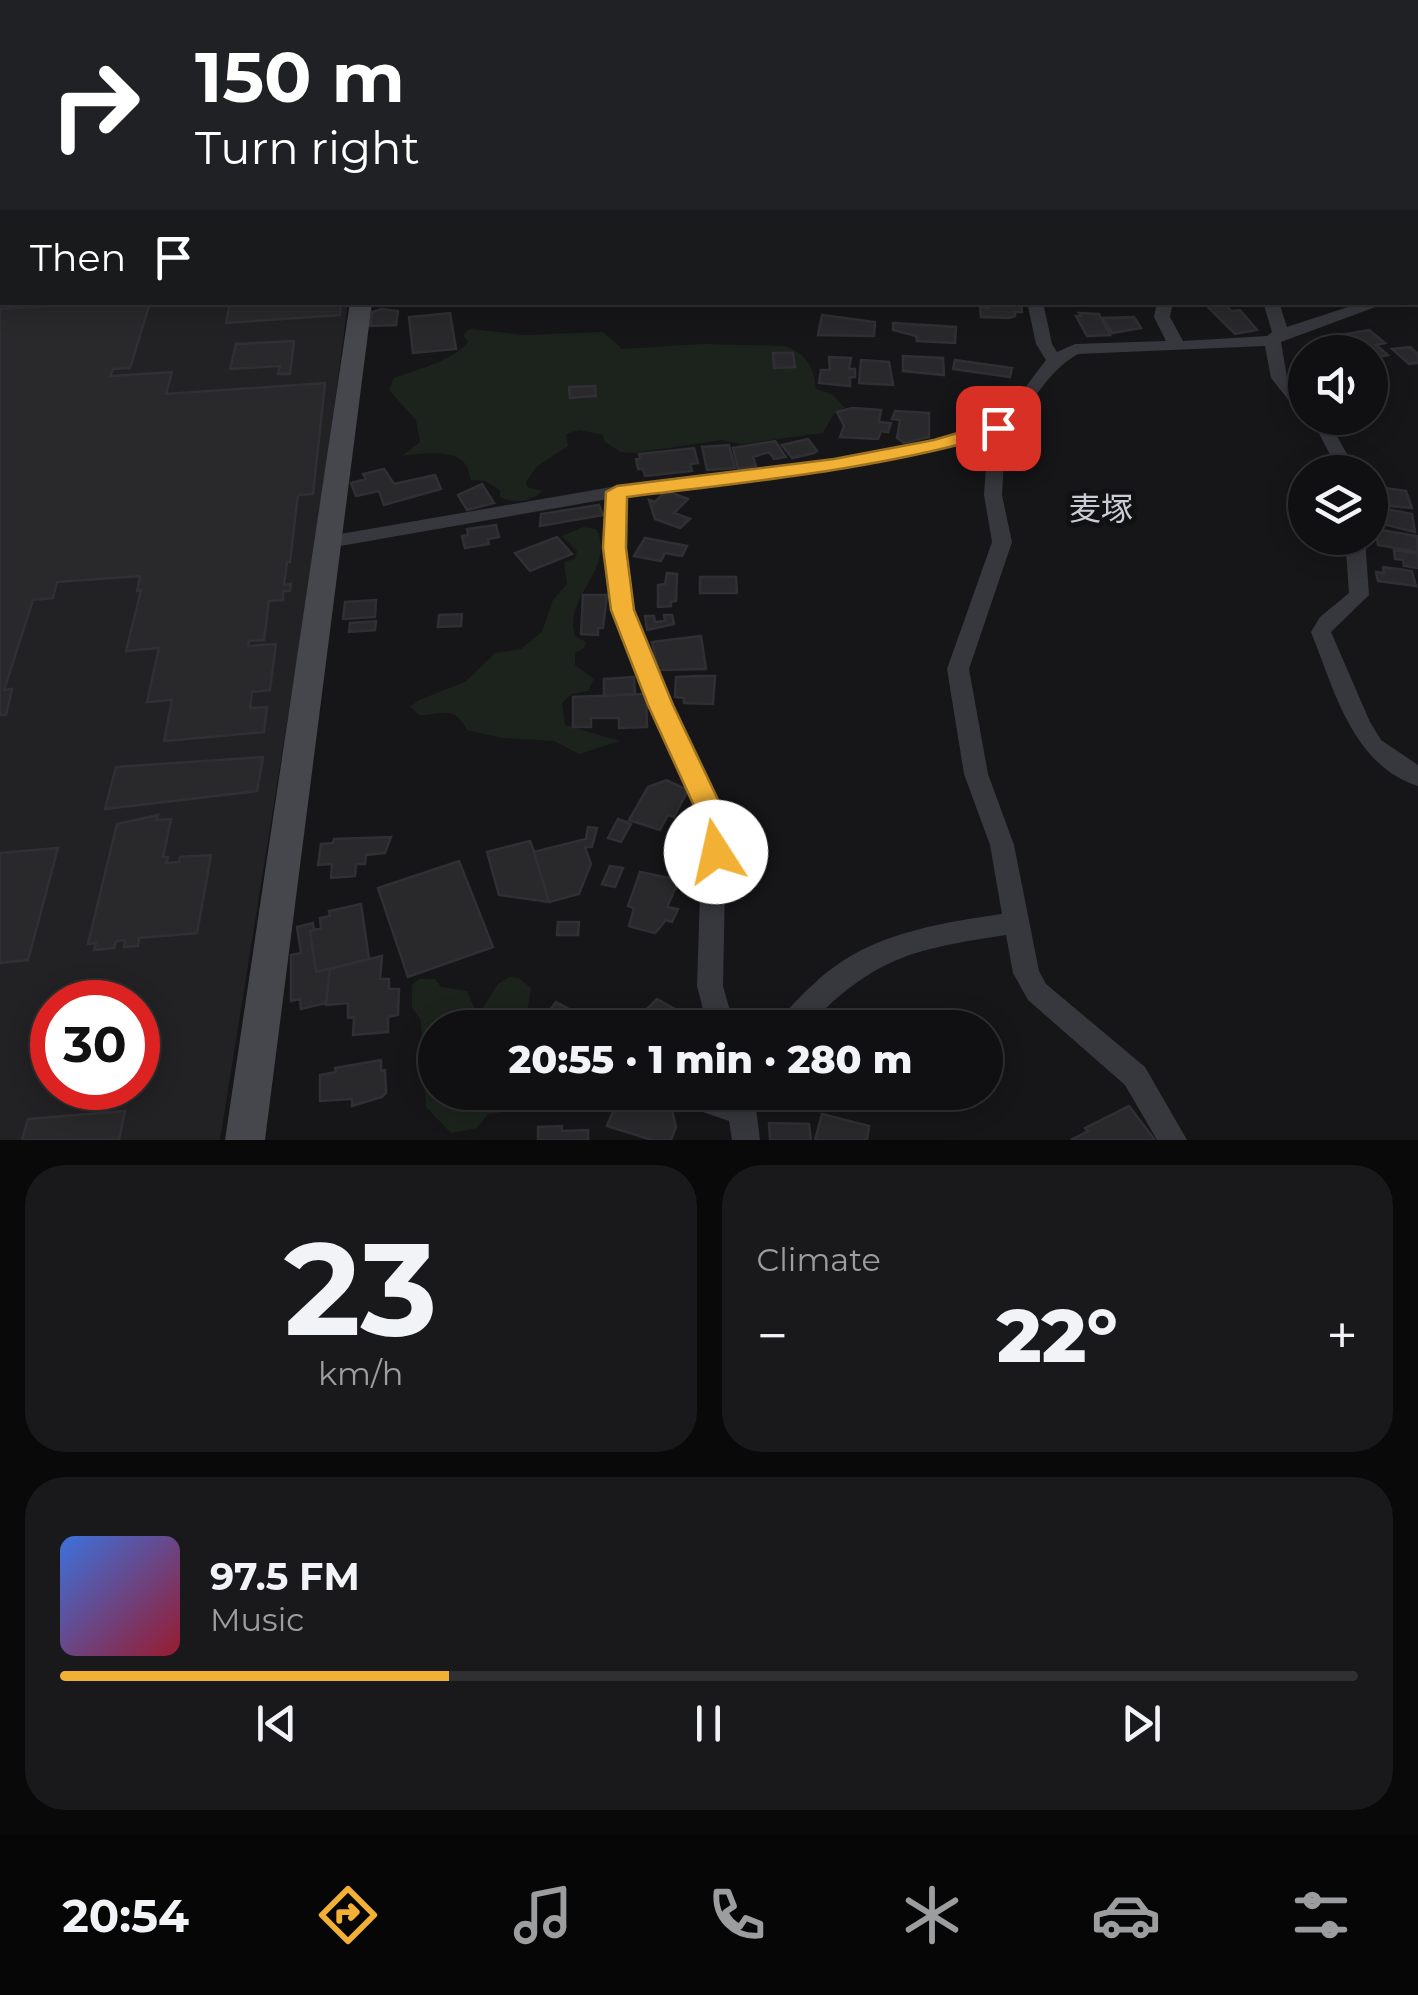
<!DOCTYPE html>
<html lang="en">
<head>
<meta charset="utf-8">
<style>
  body { margin:0; font-family:Montserrat,"Noto Sans JP",sans-serif; background:#19191b; color:#f1f3f6; height:100vh; display:flex; flex-direction:column; font-size:38px; white-space:nowrap }
  * { box-sizing:border-box; margin:0 }
  p { font-size:32px; color:#9c9d9f }
  .icon { flex:none; width:55px; height:55px; fill:none; stroke:currentColor; stroke-width:2; stroke-linecap:round; stroke-linejoin:round }
  .map { position:relative; height:1140px; overflow:hidden }
  .side { display:flex; flex-direction:column; gap:25px; padding:25px; background:#09090a; flex:1 }
  .side>* { flex:none }
  .top-card { position:absolute; left:0px; top:0px; width:1420px; height:305px; box-shadow:0 5px 25px #0003,0 0 0 2px #303032; background:#202124; color:#fff; overflow:hidden }
  .buttons { position:absolute; left:1288px; top:335px; display:grid; gap:20px }
  .buttons a { display:grid; place-items:center; width:100px; height:100px; border-radius:50%; background:#101012; box-shadow:0 5px 25px #0003,0 0 0 2px #303032; font-size:50px }
  .speed { position:absolute; left:30px; top:980px; display:flex; gap:20px; font-size:50px; font-weight:700; text-align:center }
  .speed>* { display:grid; place-content:center; width:130px; height:130px; border-radius:50%; background:#101012; box-shadow:0 5px 25px #0003,0 0 0 2px #303032; line-height:1 }
  .speed .limit { border:15px solid #d22; background:#fff; color:#111 }
  .pin { position:absolute; display:grid; place-items:center; width:85px; height:85px; color:#fff; margin:-42px; border-radius:20px; box-shadow:0 5px 15px #0006 }
  .me { position:absolute; width:110px; margin:-55px; rotate:350deg; stroke-linejoin:round; filter:drop-shadow(0 0 8px #0008) }
  .turn { display:flex; align-items:center; gap:35px; height:210px; padding:0 30px; font-size:45px }
  .turn .icon { width:130px; height:130px; stroke-width:2.5 }
  .turn b { display:block; font-size:70px; line-height:85px }
  .then { display:flex; align-items:center; height:95px; padding:0 30px; background:#0003; gap:20px; font-size:38px }
  .big { font-size:75px; font-weight:800; line-height:1.1 }
  .side .tile { flex:1; display:flex; flex-direction:column; justify-content:center; gap:15px; min-width:0; padding:0 35px; border-radius:40px; background:#19191b }
  .side .dial { align-items:center; gap:0 }
  .dial b { font-size:130px; line-height:1 }
  .song { display:flex; align-items:center; gap:30px }
  .cover { width:120px; height:120px; border-radius:15px; background:linear-gradient(135deg,hsl(220 70% 55%),hsl(350 70% 35%)) }
  .played { height:10px; border-radius:5px; background:linear-gradient(90deg,#f2b134 30%,#303032 30%) }
  .keys { display:flex; justify-content:space-around; direction:ltr }
  .heat { display:flex; justify-content:space-between; align-items:center; font-size:55px; direction:ltr }
  .side .tiles { flex:1; display:grid; gap:25px; grid-template-columns:1fr 1fr }
  .tile:last-child { grid-column:span 2 }
  .trip { position:absolute; left:418px; top:1010px; width:585px; height:100px; border-radius:50px; background:#101012; box-shadow:0 5px 25px #0003,0 0 0 2px #303032; font-weight:800; line-height:100px; text-align:center }
  .tab-bar { display:flex; height:160px; justify-content:space-around; align-items:center; background:#060607; color:#9c9d9f }
  .tab-bar .icon { width:70px; height:70px }
  .tab-bar .current { color:#f2b134 }
  .tab-bar b { font-size:45px; color:#f1f3f6 }
  .map>svg:first-child { display:block }
  .built { fill:#222225; fill-rule:evenodd }
  .green { fill:#1c231d }
  .building { fill:#29292c; stroke:#303034; stroke-width:2.5 }
  .lines { fill:none; stroke-linecap:round; stroke-linejoin:round }
  .street { fill:#37383d; fill-rule:evenodd }
  .secondary { fill:#45474d; fill-rule:evenodd }
  .route { fill:#f2b134; stroke:#9d7322; stroke-width:2.5 }
  .labels { text-anchor:middle; stroke-width:10; stroke-linejoin:round; paint-order:stroke }
  .quarter-label { font-size:32px; fill:#c9ccd4; stroke:#111113 }
</style>
</head>
<body>
<div class="map">
<svg width="1418" height="1140" viewBox="0 0 1418 1140">
  <rect width="100%" height="100%" fill="#161618"/>
  <path class="built" d="M0 240 2 302 348 303 317 535 220 1140H0ZM52 1002H138V1088H52Z"/>
  <path class="green" d="M470 329 525 335 603 332 622 349 703 344 784 346C806 352 814 368 816 389L833 395 845 408 833 415 823 433 740 444 722 440 635 453 621 452 605 442 603 435 579 430 566 434 568 446 536 467 526 482 527 487 542 491C531 502 514 504 500 497V490L485 481 471 480C469 475 469 469 466 465 456 448 418 454 402 456L420 442 416 420 389 390 394 378C419 369 452 361 468 342L463 335Z
    M583 527 596 529C618 567 560 599 576 637L586 642 584 648 575 653V665L594 679 588 691 571 694 562 703 565 725 620 741 579 754 554 741 502 738 467 730C453 704 445 715 419 715L410 707 419 700 465 682 495 653 521 649 542 632 553 600 567 584 564 562 575 559 577 551 562 536Z
    M509 977 519 978 531 988 526 1018 529 1027 435 1028V1092L533 1093 503 1112 488 1114 477 1128 451 1133 426 1107 421 1021 412 1007V985L419 979H435L441 987 467 991 475 1010 481 1011 498 984Z"/>
  <path class="building" d="M109 302H144L149 306 130 368 113 369 110 376 172 372 166 394 325 383 313 494 298 495 290 562H287L284 585 291 584 290 591H283V600L269 601 264 640 249 641 248 646 276 644 270 690 252 692 250 708 267 707 264 732 164 741 172 700 147 702 159 648 126 651 141 590 137 591 140 576 57 582 53 598 33 600 4 690 12 689 6 715H0V309Z
    M230 302H341L340 315 226 323Z
    M1223 302 1231 311 1240 310 1257 330 1235 334 1205 304Z
    M988 303 1021 304 1022 312H1015V316L1009 318 981 317 980 307 989 308Z
    M382 309 398 311 396 325 370 326 372 312Z
    M450 313 456 349 413 353 409 317Z
    M1079 313 1099 314 1110 335 1087 336 1076 316H1081Z
    M822 315 875 322 874 336 818 335Z
    M1134 317 1141 328 1112 333 1103 318Z
    M893 323 956 327 955 343 917 341 916 336 893 330Z
    M1369 330 1385 343 1376 345 1388 355 1370 359V352L1346 350 1336 342 1341 341 1335 336Z
    M294 341 290 374H278L280 366 230 369 236 344Z
    M1410 347 1418 354V363L1409 364 1392 349Z
    M773 353H793L795 367 774 368Z
    M903 356 943 358 944 375 903 371Z
    M829 357 851 358 849 369H855V377H850V386L819 383 821 370H830Z
    M861 360 889 362 893 385 859 383Z
    M955 360 1012 368 1010 377 953 369Z
    M595 386 596 396 570 398 569 387Z
    M852 408 881 410 879 422 891 423 888 432 881 431 878 439 840 437 844 426 837 412Z
    M895 411 929 413V437L904 443 897 438 900 420 892 419Z
    M808 439 817 451 814 453 792 458 782 445Z
    M775 441 786 457 774 459 769 452 753 457 756 466 738 469 733 448Z
    M729 445 735 468 707 470 702 447Z
    M694 448 698 463 690 464 692 471 645 476 643 469H638L636 459 640 458 639 454Z
    M384 469 394 484 435 475 441 489 384 505 379 491 356 496 351 483 366 479 363 474Z
    M1370 474 1373 475 1382 506 1370 504Z
    M482 484 494 503 467 510 458 495Z
    M1386 488 1406 491 1412 508 1390 506Z
    M672 493 688 499 674 513 690 519 680 528 655 519 649 500 655 502 663 494Z
    M599 505 603 515 540 526 541 514Z
    M1376 507 1412 514 1415 532 1379 523Z
    M496 525 499 537 488 539 489 544 465 548 462 536 468 535 467 529Z
    M1370 528 1417 536 1418 552 1378 545 1377 539 1368 538Z
    M557 537 572 554 530 571 515 553Z
    M645 538 687 546 682 556 665 553 661 561 634 556Z
    M1394 550 1418 554V568L1404 566 1403 560 1395 559Z
    M1383 567 1412 571 1416 586 1378 581 1376 572 1384 573Z
    M667 573 677 574 676 601 671 602V606L658 607V585L665 584Z
    M700 577H736L737 593H700Z
    M583 595H607L603 628H598V635L581 634Z
    M376 600 375 617 343 619 345 602Z
    M462 614 461 626 438 627 439 615Z
    M664 615H672L674 624 647 630 645 616H654L655 622 665 621Z
    M376 621 375 630 349 632 350 623Z
    M701 636 706 669 658 670 652 642Z
    M698 676H715L713 704 684 703V698L675 697 676 677Z
    M634 677 635 694 604 696V679Z
    M646 694 647 727 619 728V718H591V727H573V697Z
    M263 757 257 791 105 809 116 767Z
    M666 780 688 790 674 817 668 815 660 830 629 820 648 787Z
    M158 815 156 820 171 819 163 857H168L166 863 179 862 180 857 211 855 197 933 139 938 138 946 124 947 125 940 116 941 114 948 94 950 96 943 88 944 117 824Z
    M618 819 631 824 621 842 608 838Z
    M588 827 597 828 592 847H585L591 864 579 894 549 902 534 852 586 839Z
    M391 837 385 853 366 855 365 864H356L355 876 331 878 332 864 318 865 321 844 333 843 334 839Z
    M530 841 534 852 549 902 499 895 487 852Z
    M58 848 28 960 0 963V853Z
    M459 861 493 947 408 977 378 888Z
    M610 866 623 868 615 887 602 884Z
    M640 872 679 880 667 907 678 909 672 922 666 920 655 933 629 926 634 908 628 906Z
    M361 904 369 959 316 972 310 931 321 928 320 918 330 916 329 911Z
    M558 922H579L578 935H557Z
    M313 923 314 930 310 931 316 972 330 969 326 1003 301 1009 300 999 291 1001V955L301 953 297 927Z
    M382 956 380 979H389V989H399L398 1015 388 1017V1032L353 1035 354 1017 348 1018V1003L326 1005 330 969Z
    M657 999 700 1023 696 1028H628Z
    M556 1002 605 1028H546L539 1024Z
    M381 1060V1071L385 1070 386 1093 382 1097 352 1106V1099L320 1101V1075L336 1072 335 1068Z
    M620 1094 672 1111 676 1127 671 1140H652L607 1126Z
    M1129 1106 1155 1140H1071L1088 1131 1085 1128Z
    M125 1111 119 1140H22L28 1119Z
    M822 1114 869 1126 867 1140H815Z
    M769 1123 809 1124 811 1140H770Z
    M562 1126V1131L588 1130V1140H538V1127Z"/>
  <g class="lines">
    <path class="street" d="M79 0H98L100 2H82Z
      M331 0H352L354 2H334Z
      M663 0H676L678 2H665Z
      M1242 0H1254L1256 2H1244Z
      M0 114H2V122H0Z
      M1027 302H1043L1052 344 1057 352 1075 344 1166 341 1154 317 1157 302H1173L1170 317 1183 341 1267 336 1272 332 1263 302H1279L1287 327 1363 302H1389L1281 342 1287 377 1305 398V414L1299 413 1271 378 1265 346 1078 354C1046 371 1033 407 1006 430L1002 495 1012 542 969 669 988 774 1014 845 1039 971 1046 984 1145 1067 1187 1140H1157L1125 1085 1028 1000 1013 973 1006 935C912 949 873 958 806 1028H774L777 1020C796 1002 813 982 834 967 881 932 946 922 1002 914L990 845 964 774 947 669 992 542 984 495 988 437C871 472 747 481 626 496L627 580 638 629 720 807 726 830 723 986 735 1028H708L697 986 702 830 696 807 618 629 607 580 608 499 329 548 319 542 329 536 617 486 834 459 934 441 991 424 1008 410 1046 360 1036 344Z
      M1311 418H1327L1357 472H1339Z
      M1345 538H1365L1369 595 1331 632 1370 722 1381 740 1418 765V786C1352 765 1334 689 1311 632L1320 617 1349 593Z
      M667 1092H754L760 1140H732L729 1121 671 1101Z"/>
    <path class="secondary" d="M0 225H2V237H0Z
      M350 302H372L265 1140H225Z"/>
  </g>
  <path class="route" d="M998 421 1008 428 1005 432C882 469 755 481 627 497L626 548 634 610 673 705 722 808 729 852 725 860 716 863 706 860 695 808 648 705 611 610 603 548 606 492 617 486 834 459 934 440Z"/>
  <g class="labels">
    <g class="quarter-label">
      <text x="1101" y="520">麦塚</text>
    </g>
  </g>
</svg>
<div class="buttons">
<a><svg class="icon" aria-label="sound" viewBox="0 0 24 24"><path d="M4 9h4l5-4v14l-5-4H4zM17 9q2 3 0 6"/></svg></a>
<a><svg class="icon" aria-label="layers" viewBox="0 0 24 24"><path d="M12 4l9 5-9 5-9-5zM3 14l9 5 9-5"/></svg></a>
</div>
<div class="speed"><div class="limit">30</div></div>
<div class="pin" style="left:998px;top:428px;background:#d93025"><svg class="icon" aria-label="arrive" viewBox="0 0 24 24"><path d="M6 21V4h12l-3 4 3 4H6"/></svg></div>
<svg class="me" style="left:716px;top:852px" viewBox="-20 -20 40 40"><circle r="19" fill="#fff"/><path d="M0-13L10 11 0 6-10 11z" fill="#f2b134"/></svg>
<div class="trip">20:55 · 1 min · 280 m</div>
<div class="top-card">
<div class="turn"><svg class="icon" aria-label="right" viewBox="0 0 24 24"><path d="M7 20v-9h11M14 6l5 5-5 5"/></svg><div><b>150 m</b>Turn right</div></div>
<div class="then">Then<svg class="icon" aria-label="arrive" viewBox="0 0 24 24"><path d="M6 21V4h12l-3 4 3 4H6"/></svg></div>
</div>
</div>
<section class="side">
<div class="tiles">
<div class="tile dial"><b>23</b><p>km/h</p></div>
<div class="tile"><p>Climate</p>
<div class="heat"><a>−</a><b class="big">22°</b><a>+</a></div>
</div>
<div class="tile">
<div class="song"><i class="cover"></i><div><b>97.5 FM</b><p>Music</p></div></div>
<div class="played"></div>
<div class="keys"><svg class="icon" aria-label="previous" viewBox="0 0 24 24"><path d="M18 5L8 12l10 7zM5 5v14"/></svg><svg class="icon" aria-label="pause" viewBox="0 0 24 24"><path d="M8 5v14M16 5v14"/></svg><svg class="icon" aria-label="next" viewBox="0 0 24 24"><path d="M6 5l10 7-10 7zM19 5v14"/></svg></div>
</div>
</div>
</section>
<nav class="tab-bar">
<b>20:54</b>
<svg class="icon current" aria-label="directions" viewBox="0 0 24 24"><path d="M12 3l9 9-9 9-9-9zM9 14v-3h6M13 9l2 2-2 2"/></svg>
<svg class="icon" aria-label="music" viewBox="0 0 24 24"><path d="M9 18V5l10-2v13"/><circle cx="6" cy="18" r="3"/><circle cx="16" cy="16" r="3"/></svg>
<svg class="icon" aria-label="phone" viewBox="0 0 24 24"><path d="M5 4h4l2 5-3 2q2 4 5 5l2-3 5 2v4C11 20 4 13 5 4z"/></svg>
<svg class="icon" aria-label="climate" viewBox="0 0 24 24"><path d="M12 3v18M4 7l16 10M4 17L20 7"/></svg>
<svg class="icon" aria-label="car" viewBox="0 0 24 24"><path d="M5 17H2v-5l4-1 3-4h7l3 4 3 1v5h-3M9 17h6M6 11h13"/><circle cx="7" cy="17" r="2"/><circle cx="17" cy="17" r="2"/></svg>
<svg class="icon" aria-label="filters" viewBox="0 0 24 24"><path d="M4 7h16M4 17h16"/><circle cx="9" cy="7" r="2"/><circle cx="15" cy="17" r="2"/></svg>
</nav>
</body>
</html>
